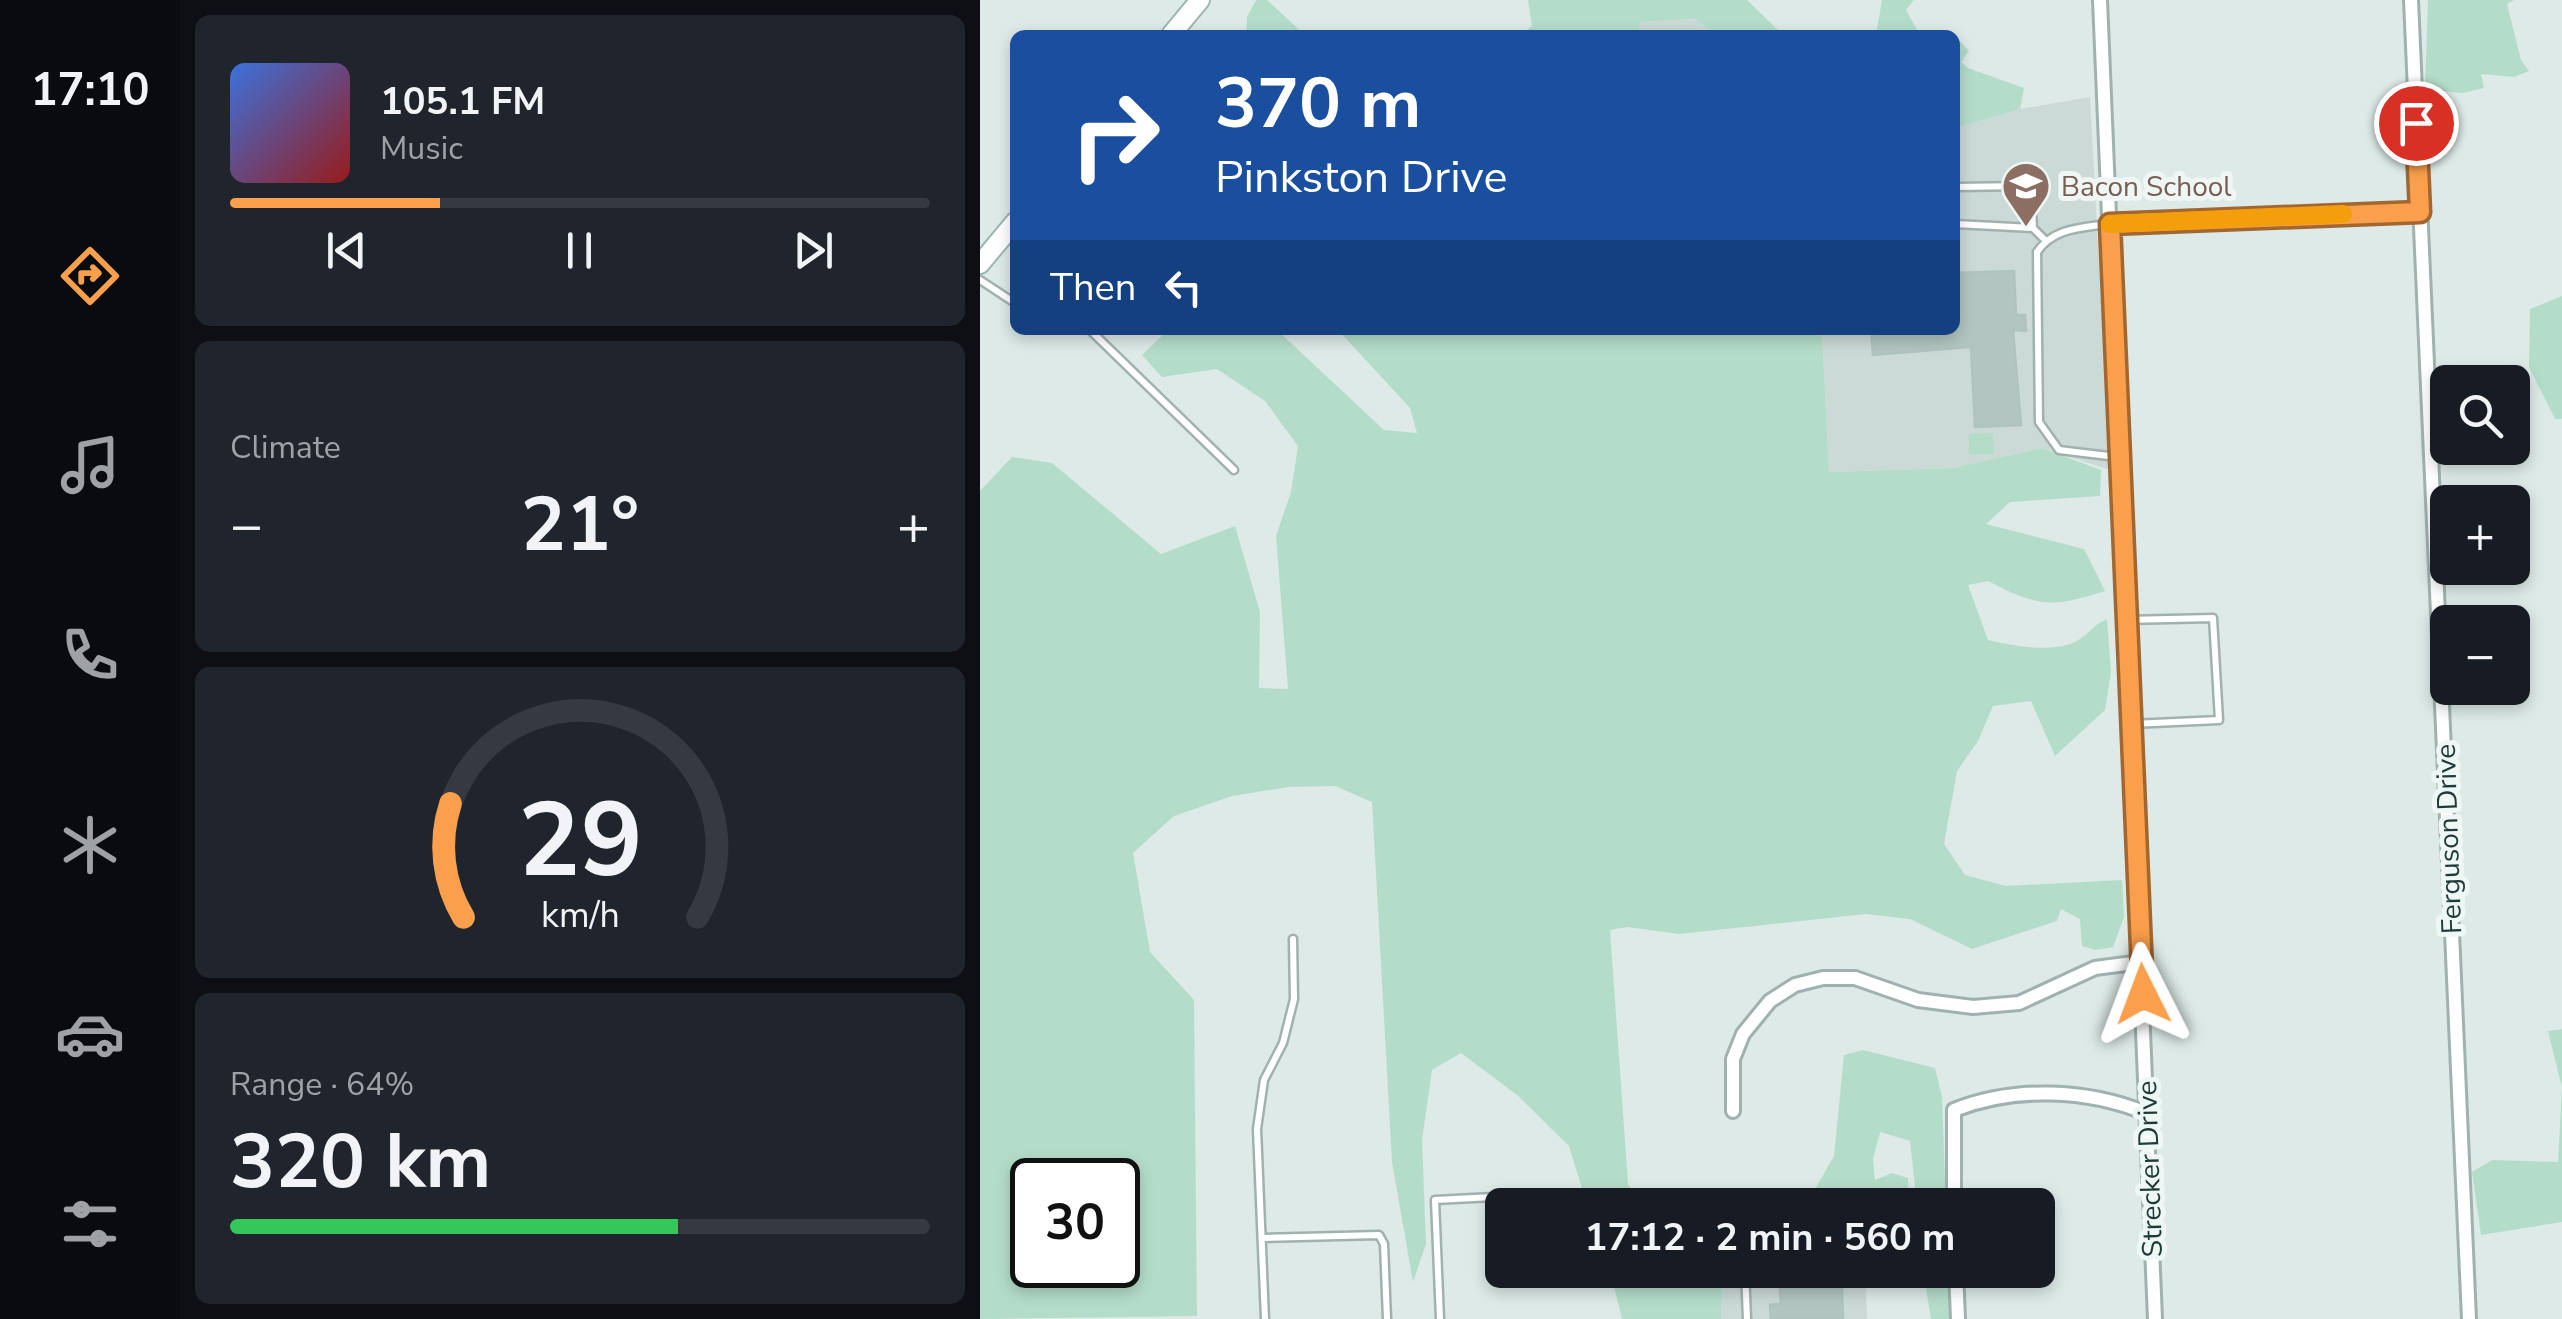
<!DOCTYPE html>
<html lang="en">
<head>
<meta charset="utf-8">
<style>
  body { margin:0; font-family:"Nunito Sans",sans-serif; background:#20242c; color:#f1f3f6; height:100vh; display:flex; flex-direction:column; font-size:38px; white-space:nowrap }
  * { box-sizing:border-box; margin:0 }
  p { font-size:32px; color:#9ea1a6 }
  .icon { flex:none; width:55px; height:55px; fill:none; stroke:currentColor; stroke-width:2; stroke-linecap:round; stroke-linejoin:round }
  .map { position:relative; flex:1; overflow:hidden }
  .sheet { display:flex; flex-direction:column; gap:15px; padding:15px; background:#0d0f14; width:800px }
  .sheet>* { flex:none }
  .top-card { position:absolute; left:30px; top:30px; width:950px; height:305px; border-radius:15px; box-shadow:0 5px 15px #0003; background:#1a4fa0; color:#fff; overflow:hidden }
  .tools { position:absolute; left:1450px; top:365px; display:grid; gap:20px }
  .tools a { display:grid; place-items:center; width:100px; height:100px; border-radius:15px; background:#171b24; box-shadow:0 5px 15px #0003; font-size:50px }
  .speed { position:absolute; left:30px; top:1158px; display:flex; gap:20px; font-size:50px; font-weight:700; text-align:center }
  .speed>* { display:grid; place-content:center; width:130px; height:130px; border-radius:50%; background:#171b24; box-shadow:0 5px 15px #0003; line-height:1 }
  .speed .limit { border:5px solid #111; border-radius:15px; background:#fff; color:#111 }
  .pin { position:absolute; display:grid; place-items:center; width:85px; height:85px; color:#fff; margin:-42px; border:5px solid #fff; border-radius:50%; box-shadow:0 2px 10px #0007 }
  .me { position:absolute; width:110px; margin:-55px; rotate:357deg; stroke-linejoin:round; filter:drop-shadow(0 0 8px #0008) }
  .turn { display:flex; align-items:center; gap:35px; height:210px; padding:0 40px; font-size:45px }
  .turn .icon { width:130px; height:130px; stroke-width:2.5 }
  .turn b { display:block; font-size:70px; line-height:85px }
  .then { display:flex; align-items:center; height:95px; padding:0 40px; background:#0003; gap:20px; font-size:38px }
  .big { font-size:75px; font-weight:700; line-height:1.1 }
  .sheet .widget { flex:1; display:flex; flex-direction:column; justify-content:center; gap:15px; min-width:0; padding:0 35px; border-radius:15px; background:#20242c }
  .sheet .dial { align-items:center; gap:0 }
  .dial svg { height:260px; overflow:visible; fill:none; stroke:#363941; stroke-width:7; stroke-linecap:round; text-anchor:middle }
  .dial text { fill:#f1f3f6; stroke:none }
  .song { display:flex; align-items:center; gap:30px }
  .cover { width:120px; height:120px; border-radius:15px; background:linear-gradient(135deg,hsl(220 70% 55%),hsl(0 70% 35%)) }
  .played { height:10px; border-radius:5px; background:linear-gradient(90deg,#fa9f4c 30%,#363941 30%) }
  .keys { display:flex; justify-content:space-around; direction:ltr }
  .heat { display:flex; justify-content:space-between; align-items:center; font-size:55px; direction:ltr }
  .charge { height:15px; border-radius:8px; background:linear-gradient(90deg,#34c759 64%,#363941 0) }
  .trip { position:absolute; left:505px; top:1188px; width:570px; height:100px; border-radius:15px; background:#171b24; box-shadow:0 5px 15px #0003; font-weight:700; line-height:100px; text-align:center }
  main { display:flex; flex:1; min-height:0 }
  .tab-bar { display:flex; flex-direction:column; width:180px; justify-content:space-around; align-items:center; background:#090b0e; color:#9ea1a6 }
  .tab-bar .icon { width:70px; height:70px }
  .tab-bar .current { color:#fa9f4c }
  .tab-bar b { font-size:45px; color:#f1f3f6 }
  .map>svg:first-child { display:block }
  .built { fill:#cbdad7 }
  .green { fill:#b4ddc9; fill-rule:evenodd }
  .building { fill:#b2c5c1; stroke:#afc4c0; stroke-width:2.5 }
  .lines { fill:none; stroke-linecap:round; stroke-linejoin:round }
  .lane-casing { stroke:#a0b2af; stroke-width:11 }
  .street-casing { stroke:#a0b2af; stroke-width:18 }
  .secondary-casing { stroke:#9cb6b3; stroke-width:22 }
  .lane { stroke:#fff; stroke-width:6 }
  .street { stroke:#fff; stroke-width:12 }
  .secondary { stroke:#fff; stroke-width:18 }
  .route-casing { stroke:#a26731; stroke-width:25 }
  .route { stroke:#fa9f4c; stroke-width:18 }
  .slow { stroke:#f59e0b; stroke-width:18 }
  .labels { text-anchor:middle; stroke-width:10; stroke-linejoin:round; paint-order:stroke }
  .education-label { font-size:28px; fill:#785e54; stroke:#eef7f4; text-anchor:start }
  .street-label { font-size:28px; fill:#1e3a39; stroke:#eef7f4 }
</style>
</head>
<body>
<main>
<nav class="tab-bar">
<b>17:10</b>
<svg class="icon current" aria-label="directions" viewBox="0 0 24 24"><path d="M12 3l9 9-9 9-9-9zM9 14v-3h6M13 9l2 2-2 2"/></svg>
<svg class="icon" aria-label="music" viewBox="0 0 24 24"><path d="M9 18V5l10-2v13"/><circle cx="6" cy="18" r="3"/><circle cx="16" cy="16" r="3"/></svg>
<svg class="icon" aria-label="phone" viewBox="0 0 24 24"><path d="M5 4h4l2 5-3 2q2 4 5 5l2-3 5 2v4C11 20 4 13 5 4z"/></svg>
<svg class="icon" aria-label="climate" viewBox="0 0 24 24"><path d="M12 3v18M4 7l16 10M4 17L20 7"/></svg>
<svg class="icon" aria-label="car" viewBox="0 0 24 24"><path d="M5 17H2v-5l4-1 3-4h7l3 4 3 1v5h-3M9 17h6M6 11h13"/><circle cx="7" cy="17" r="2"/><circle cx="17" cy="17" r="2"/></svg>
<svg class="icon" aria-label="filters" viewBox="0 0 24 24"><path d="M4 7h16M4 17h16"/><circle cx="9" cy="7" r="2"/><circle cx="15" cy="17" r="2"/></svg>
</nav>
<section class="sheet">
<div class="widget">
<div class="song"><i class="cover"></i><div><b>105.1 FM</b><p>Music</p></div></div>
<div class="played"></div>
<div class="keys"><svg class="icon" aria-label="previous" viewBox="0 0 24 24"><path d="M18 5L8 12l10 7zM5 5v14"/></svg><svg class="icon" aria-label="pause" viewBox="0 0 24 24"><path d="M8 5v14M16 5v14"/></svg><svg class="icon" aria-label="next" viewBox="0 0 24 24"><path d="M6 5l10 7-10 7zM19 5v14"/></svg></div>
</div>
<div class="widget"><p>Climate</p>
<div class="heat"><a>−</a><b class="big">21°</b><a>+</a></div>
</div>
<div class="widget dial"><svg viewBox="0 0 100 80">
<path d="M14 69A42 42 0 1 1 86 69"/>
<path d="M14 69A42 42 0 0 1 10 34" stroke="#fa9f4c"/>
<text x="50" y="56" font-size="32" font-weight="700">29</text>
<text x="50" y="72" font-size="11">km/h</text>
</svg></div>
<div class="widget"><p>Range · 64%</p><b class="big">320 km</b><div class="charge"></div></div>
</section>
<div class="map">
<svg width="1582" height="1319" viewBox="0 0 1582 1319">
  <rect width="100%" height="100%" fill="#ddeae7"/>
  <path class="built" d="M715 19 737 35H658L660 22Z
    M1110 97 1130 470 1062 448 973 468 849 472 842 330H975V128L1040 109Z
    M743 1270H885L887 1319H741Z"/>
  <path class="green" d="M276 0H287L325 35H266L267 17Z
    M548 0H767L803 35H737L715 19 660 22 658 35H541L552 26Z
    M902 0H934L926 10 940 35H896Z
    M1448 0H1534L1527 4 1541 60 1549 71 1534 77 1501 74 1504 88 1483 93 1445 89Z
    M976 37 989 51 981 62 988 68 1044 88 1040 109 975 128Z
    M1582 296V419H1575L1549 367 1550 309Z
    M188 330H297L404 430 437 433 430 408 358 330H842L849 472 973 468 1062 448 1121 470 1120 496 1030 502 1006 524 1104 549 1125 591C1072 608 1058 607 1008 581L988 585 1008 640C1034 646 1069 653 1095 642 1107 636 1114 624 1127 619L1131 672 1125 710 1075 756 1051 701 1013 706 998 741 977 771 964 844 985 875 1026 886 1142 880 1144 917 1133 947 1116 950 1102 946 1100 919 1081 909 1077 921 992 949 930 919 886 914 699 934 647 927 630 930 648 1184 662 1205H607L589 1146 537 1095 481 1053 452 1070 442 1140 446 1244 433 1282 412 1162 392 802 355 786 308 787 252 796 194 816 153 853 170 952 214 1000 217 1316 0 1319V491L32 457 72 463 181 554 255 526 280 612 279 688 308 689 296 536 311 492 318 446 285 401 237 369 182 377 162 355ZM52 1180H138V1265H52Z
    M1013 433 1014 454H989V434Z
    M1582 1029V1222L1501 1235 1492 1172 1512 1160 1578 1162 1582 1088 1568 1031Z
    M883 1050 955 1068 962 1097 966 1205H937L930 1141 900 1132 893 1159 895 1180 912 1173 928 1178 929 1205H785L834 1191 854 1156 864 1055Z
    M630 1270H743L741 1319H642Z
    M943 1270H968L970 1319H951Z"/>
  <path class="building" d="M1034 271 1036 315H1045L1046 331 1033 330 1041 425 995 427 991 347 893 355 891 330H975V273Z
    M823 1288 862 1289 863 1319H791L790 1305 801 1304 800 1289Z"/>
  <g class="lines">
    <g class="lane-casing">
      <path id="lane" d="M975 187 1046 186 1051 191 1053 228
        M975 224 1053 228 1065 240
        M1127 224C1100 228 1073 228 1057 252L1059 422 1079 450 1137 457
        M0 280 35 303
        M110 330 254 470
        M1146 620 1233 618 1239 720 1152 724
        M282 1238 399 1235 404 1244 407 1319
        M765 1270 767 1319
        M285 1319 277 1129 284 1080 303 1043 314 999 313 939
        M460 1319 455 1200 533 1196"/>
    </g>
    <g class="street-casing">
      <path id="street" d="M1120 0 1175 1319
        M1431 0 1489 1319
        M1129 224 1440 212
        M753 1111V1059L763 1034 790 1001 815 985 843 978H875L938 1000 993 1007 1039 1003 1115 968 1161 962
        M974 1205V1110C1035 1086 1107 1089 1166 1113
        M976 1270 978 1319"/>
    </g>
    <g class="secondary-casing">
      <path id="secondary" d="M191 35 220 0
        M0 264 35 222"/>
    </g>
    <use href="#lane" class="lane"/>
    <use href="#street" class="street"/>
    <use href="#secondary" class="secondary"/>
  </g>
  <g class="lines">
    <g class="route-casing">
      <path id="route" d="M1163 994 1130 224 1440 212 1436 123"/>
    </g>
    <use href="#route" class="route"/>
    <path class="slow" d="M1130 224 1363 214"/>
  </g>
  <defs>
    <g id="school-pin" transform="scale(2.5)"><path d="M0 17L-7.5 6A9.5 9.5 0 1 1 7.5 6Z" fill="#8d6e63" stroke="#eef7f4"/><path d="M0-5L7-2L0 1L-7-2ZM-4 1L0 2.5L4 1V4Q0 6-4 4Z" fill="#fff"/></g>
  </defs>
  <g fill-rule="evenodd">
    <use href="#school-pin" x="1046" y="186"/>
  </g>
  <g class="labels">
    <g class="education-label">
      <text x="1081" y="196">Bacon School</text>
    </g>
    <g class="street-label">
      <text transform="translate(1468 839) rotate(-92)" y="10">Ferguson Drive</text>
      <text transform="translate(1169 1169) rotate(-92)" y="10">Strecker Drive</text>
    </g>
  </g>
</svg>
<div class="tools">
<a><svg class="icon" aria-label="search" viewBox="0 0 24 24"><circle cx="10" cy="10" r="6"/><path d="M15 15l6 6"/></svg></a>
<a>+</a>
<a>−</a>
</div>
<div class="speed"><div class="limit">30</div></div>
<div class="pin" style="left:1436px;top:123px;background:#d93025"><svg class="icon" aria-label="arrive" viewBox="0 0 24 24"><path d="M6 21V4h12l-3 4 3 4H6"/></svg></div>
<svg class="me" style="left:1163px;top:994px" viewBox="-20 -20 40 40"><path d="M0-17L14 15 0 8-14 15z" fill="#fa9f4c" stroke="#fff" stroke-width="4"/></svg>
<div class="trip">17:12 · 2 min · 560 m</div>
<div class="top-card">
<div class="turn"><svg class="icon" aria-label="right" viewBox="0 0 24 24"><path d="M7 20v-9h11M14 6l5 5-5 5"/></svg><div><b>370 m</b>Pinkston Drive</div></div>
<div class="then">Then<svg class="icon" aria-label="left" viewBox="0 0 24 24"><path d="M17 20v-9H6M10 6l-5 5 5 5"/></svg></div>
</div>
</div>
</main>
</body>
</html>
